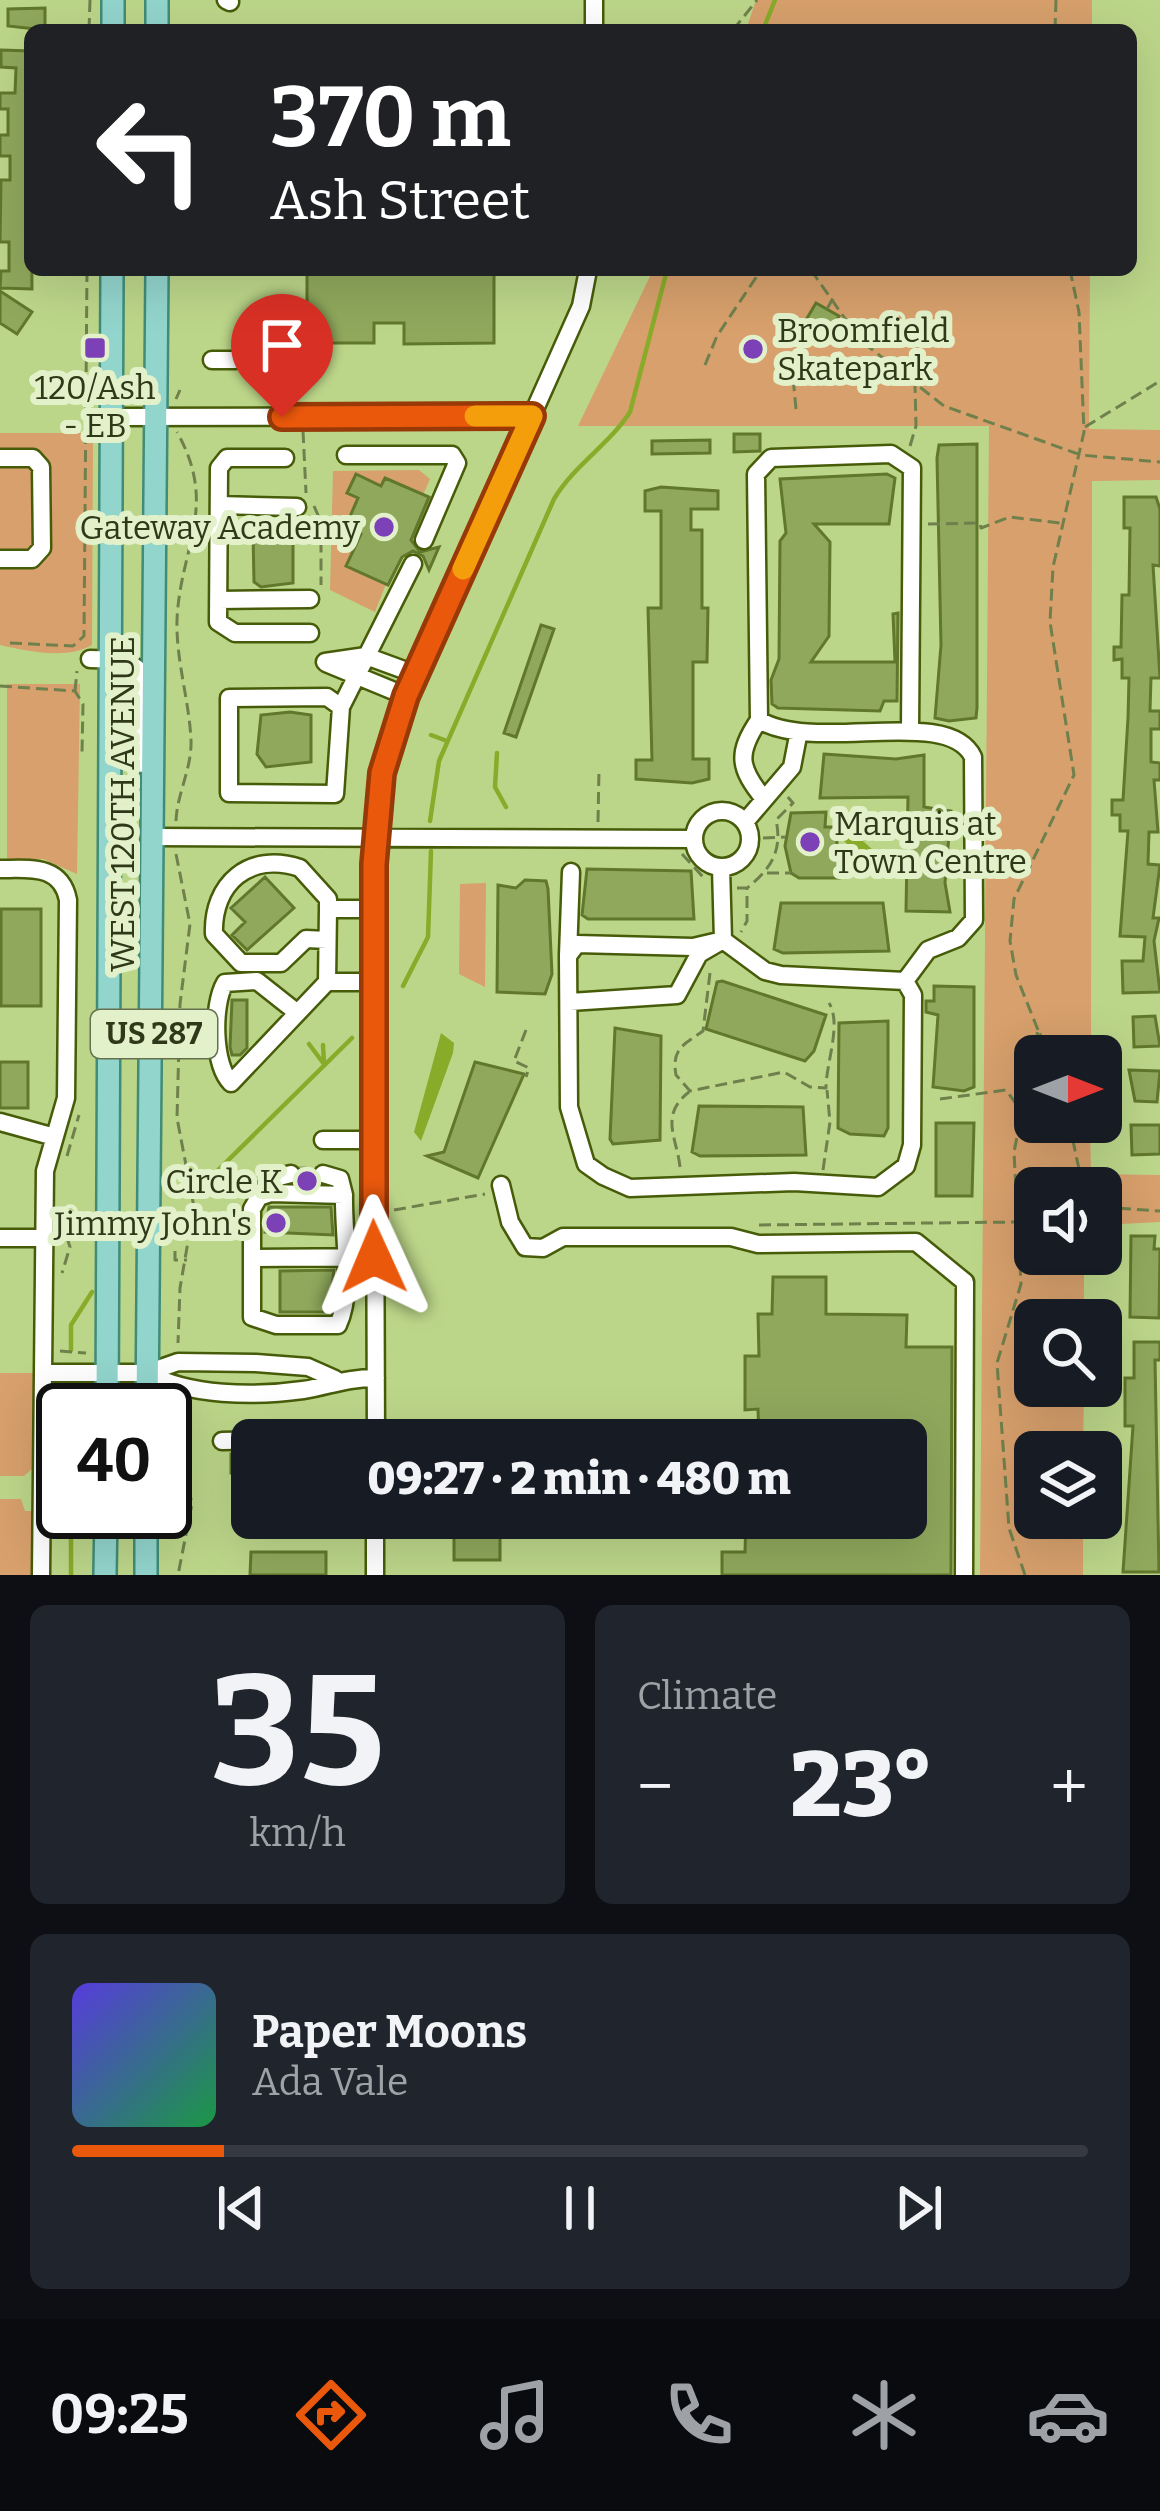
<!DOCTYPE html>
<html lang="en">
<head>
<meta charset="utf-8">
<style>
  body { margin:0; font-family:Bitter,serif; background:#20242c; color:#f1f3f6; height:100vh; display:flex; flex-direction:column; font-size:45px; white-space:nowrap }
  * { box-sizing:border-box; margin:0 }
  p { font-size:39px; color:#9ea1a6 }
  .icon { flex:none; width:66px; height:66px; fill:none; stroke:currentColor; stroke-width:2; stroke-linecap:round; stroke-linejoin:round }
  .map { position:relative; height:1575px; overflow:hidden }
  .details { display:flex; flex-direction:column; gap:30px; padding:30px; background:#0d0f14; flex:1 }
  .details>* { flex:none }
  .guide { position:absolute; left:24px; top:24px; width:1113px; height:252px; border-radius:18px; box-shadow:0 12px 48px #0002; background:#202124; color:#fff; overflow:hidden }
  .needle { width:78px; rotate:90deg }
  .tools { position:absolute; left:1014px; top:1035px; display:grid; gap:24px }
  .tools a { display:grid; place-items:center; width:108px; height:108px; border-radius:18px; background:#171b24; box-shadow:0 12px 48px #0002; font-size:60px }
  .speed { position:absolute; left:36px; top:1383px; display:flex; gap:24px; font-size:60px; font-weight:700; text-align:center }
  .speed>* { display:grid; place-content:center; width:156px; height:156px; border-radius:50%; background:#171b24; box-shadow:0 12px 48px #0002; line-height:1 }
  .speed .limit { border:6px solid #111; border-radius:18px; background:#fff; color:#111 }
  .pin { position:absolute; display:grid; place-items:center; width:102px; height:102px; color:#fff; margin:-123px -51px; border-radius:50% 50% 50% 0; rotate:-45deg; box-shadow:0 0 12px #0007 }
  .pin .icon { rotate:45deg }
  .me { position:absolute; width:132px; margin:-66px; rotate:359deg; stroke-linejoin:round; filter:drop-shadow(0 0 9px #0008) }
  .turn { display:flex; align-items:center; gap:42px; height:252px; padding:0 48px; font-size:54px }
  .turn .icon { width:156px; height:156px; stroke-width:2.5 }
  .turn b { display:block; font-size:84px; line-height:102px }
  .big { font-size:90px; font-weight:800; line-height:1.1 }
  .details .tile { flex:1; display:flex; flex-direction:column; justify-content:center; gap:18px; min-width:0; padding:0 42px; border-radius:18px; background:#20242c }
  .details .dial { align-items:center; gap:0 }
  .dial b { font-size:156px; line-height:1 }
  .song { display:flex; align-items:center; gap:36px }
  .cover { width:144px; height:144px; border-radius:18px; background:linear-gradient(135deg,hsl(250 70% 55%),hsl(140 70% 35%)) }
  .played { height:12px; border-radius:6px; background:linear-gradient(90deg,#ea580c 15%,#363941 15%) }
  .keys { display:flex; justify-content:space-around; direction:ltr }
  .heat { display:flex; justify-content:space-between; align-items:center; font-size:66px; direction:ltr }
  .details .tiles { flex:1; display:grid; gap:30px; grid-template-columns:1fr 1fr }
  .tile:last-child { grid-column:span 2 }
  .trip { position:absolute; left:231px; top:1419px; width:696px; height:120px; border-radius:18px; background:#171b24; box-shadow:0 12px 48px #0002; font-weight:800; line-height:120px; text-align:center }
  .tab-bar { display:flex; height:192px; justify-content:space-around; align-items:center; background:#090b0e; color:#9ea1a6 }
  .tab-bar .icon { width:84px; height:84px }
  .tab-bar .on { color:#ea580c }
  .tab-bar b { font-size:54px; color:#f1f3f6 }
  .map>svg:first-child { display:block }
  .green { fill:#d7a06c }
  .water { fill:#88ab2a }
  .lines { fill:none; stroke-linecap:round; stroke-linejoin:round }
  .stream { stroke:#88ab2a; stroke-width:4.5 }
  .building { fill:#8fa85c; stroke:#61772b; stroke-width:3 }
  .minor-tunnel { stroke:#a0b773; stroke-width:16; stroke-dasharray:16 8; stroke-linecap:butt }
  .minor-casing { stroke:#475c09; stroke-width:21 }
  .major-casing { stroke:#408c78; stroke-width:26 }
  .path { stroke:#6f804c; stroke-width:3; stroke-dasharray:12 6; stroke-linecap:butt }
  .minor { stroke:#fff; stroke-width:16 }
  .major { stroke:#92d5cd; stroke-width:21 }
  .route-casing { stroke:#983908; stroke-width:30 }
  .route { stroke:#ea580c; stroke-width:21 }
  .slow { stroke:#f59e0b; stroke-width:21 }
  .poi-dot { fill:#7d41b7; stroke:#e3f1cb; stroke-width:4.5 }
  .labels { text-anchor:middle; stroke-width:12; stroke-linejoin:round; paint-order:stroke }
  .shield { fill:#e3f1cb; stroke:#65704e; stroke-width:3 }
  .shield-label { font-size:30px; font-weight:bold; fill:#2f3919 }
  .poi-label { font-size:33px; fill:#2f3919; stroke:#e3f1cb; text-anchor:end }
  .street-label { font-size:33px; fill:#2f3919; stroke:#e3f1cb }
</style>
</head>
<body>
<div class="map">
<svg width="1160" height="1575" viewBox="0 0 1160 1575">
  <rect width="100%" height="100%" fill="#bcd689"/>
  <path class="green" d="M756 0H1092V30H746Z
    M653 270H1090L1089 429 1160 430V480L1092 481 1091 1056H1035V1122H1090L1091 1174 1160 1175V1222L1101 1225V1188H1035V1254H1084V1320H1035V1386H1084L1083 1452H1035V1518H1083V1575H980L989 426H578Z
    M0 433H93L92 645C66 660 28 651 0 645Z
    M419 470 430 479 423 495 385 478 381 486 356 474 348 493 358 498 348 521 361 534 386 584 375 612 330 590 333 471Z
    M7 684H80L77 874 43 859H7Z
    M486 883 485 987 459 974 460 884Z
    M0 1373H34L33 1468 24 1476H0Z
    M0 1499H21L25 1511H34L33 1575H0Z"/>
  <path class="water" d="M855 822 866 827 864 836 875 837 863 841 872 849 870 858 863 859 844 841V832Z
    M441 1033 454 1043 453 1053 421 1141 414 1132Z"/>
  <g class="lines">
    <path class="stream" d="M763 30 775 0
      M431 735 447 741
      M497 753 495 787 506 807
      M430 821 439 761 554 499C575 464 609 445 630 412L667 270
      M403 986 428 937 431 851
      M309 1044 324 1064
      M323 1045 324 1063
      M202 1186 352 1038
      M71 1350V1325L92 1292
      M72 1379V1410
      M71 1575V1512"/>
  </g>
  <path class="building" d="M45 8V30L8 26V9Z
    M1 50 30 51 32 289 0 288 1 271H9V242H0L1 180H10V156H0V135H8V109H0V93H15L16 68 1 67Z
    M307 270H494V343L404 344V323H374V343H307Z
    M0 291 32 312 17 334 0 323Z
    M816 303 839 316 826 338 803 325Z
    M734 434H760V451L734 452Z
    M710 440V453L652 454V441Z
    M977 444V708L976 718 949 721 935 718 941 645 937 458 939 445Z
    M356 474 381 486 385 478 429 497 411 540 420 552 439 547 429 570 423 556 413 551 402 557 388 585 346 566 361 534 348 521 358 498 347 493Z
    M887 474 895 478 889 524H814L830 542 829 636 811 662H895L893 614 898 613 897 701H884L880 711 778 708 772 704 771 680 779 659 780 541 786 533 780 479Z
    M661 487 718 491V509H691V530H702V608H708L707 662H693V759H709V779L692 783 636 779V760H652L648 608H661V511H645V491Z
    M1124 497H1156L1160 509V566L1153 565 1160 678H1151L1150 711H1160V729H1151V762L1160 763V780H1154L1158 832H1149L1148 864 1160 865 1153 918H1159L1154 941 1160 992 1123 993 1122 961H1143L1145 937 1120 936 1128 831H1120V815H1112V800H1123L1128 718 1129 678H1122V659L1114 660V647H1121L1122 595H1129L1130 528H1124Z
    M253 534H293V583L261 587 254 582Z
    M541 625 554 629 516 737 504 733Z
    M290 712 311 715V762L266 767 257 754 261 715Z
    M824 754 896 759 924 755V807L951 811 945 883 950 912 906 911 908 797 820 798Z
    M826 812 825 827H836L839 878H799L791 873 785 846 791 813Z
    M587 869 691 871 694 919H588L582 915Z
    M265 877 294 908 247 950 232 935 245 922 231 908Z
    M525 880 546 881 548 889 552 974 545 994 497 992 498 885 516 888Z
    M781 903H883L889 951 783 953 774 949Z
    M1 909H41V1006H1Z
    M722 981 826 1015 814 1051 805 1061 706 1029 717 982Z
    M934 986 974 987V1087L964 1091 933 1087 938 1015 926 1012V1001H934Z
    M232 1000H247V1048L240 1055H232L230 1047Z
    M1155 1016 1160 1046 1134 1047 1133 1017Z
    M888 1021V1128L884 1136 850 1134 838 1128 839 1023Z
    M615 1028 661 1036 660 1140 613 1144 610 1139Z
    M0 1062H28V1108H0Z
    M475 1062 524 1074 478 1178 427 1156 444 1152Z
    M1129 1070 1160 1071 1157 1102 1135 1101Z
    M699 1106 803 1107 806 1155 700 1156 692 1152Z
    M936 1123H974L972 1196H936Z
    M1131 1125H1160V1154L1132 1155Z
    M269 1207H331L333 1235 265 1232Z
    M1131 1236H1155L1154 1249H1160L1159 1318 1130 1317Z
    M334 1270 329 1312H280V1271Z
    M773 1277H826V1314L907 1315 906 1347H952L951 1575H722V1552H745L746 1518H906V1440H759L758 1409 745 1410V1356H759L758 1314H772Z
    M1134 1342H1160V1360H1155L1159 1572H1123L1133 1426H1125V1378H1134Z
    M252 1453V1473H231V1454Z
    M454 1518H500V1560H454Z
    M251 1552H326V1575H250Z"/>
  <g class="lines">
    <path class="minor-tunnel" d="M291 1174H323"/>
    <g class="minor-casing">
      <path id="minor" d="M226 0 230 2
        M594 30V0
        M212 360H235
        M111 417 532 416
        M346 455H452L457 463 424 540
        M0 458H33L41 467 42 548 32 559H0
        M285 458H227L219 468 218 622 235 633H310
        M219 505 297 507
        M218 600 310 599
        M90 659 126 660 139 670 143 764
        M325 662 366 656 415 674
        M326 663 406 696
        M341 707 327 697 229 698V793L335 794 341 707 413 564
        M759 720C736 754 739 768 764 799
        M694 839a28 28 0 1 1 56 0a28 28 0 1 1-56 0Z
        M745 822 792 767 798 736
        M154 837 693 839
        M0 869C29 869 61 864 68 900L66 1098 45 1171 41 1575
        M327 940 306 939 281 963H241L214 934C212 884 249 851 300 868L328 899V909
        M568 955 571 872
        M905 981 781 975 765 971 723 940 693 947 577 944 568 956 569 1107 586 1164 603 1176 630 1188 794 1182 878 1187 906 1166 912 1145 913 995 905 981 928 950 958 938 974 920 973 757C948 705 816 754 759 720L756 474 771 458 891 454 912 468 910 730
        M327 982 328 909H374
        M570 1002 677 995 699 954 723 940 721 867
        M295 1011 257 981 225 983C212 1005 213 1065 231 1083L327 982H373
        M0 1122 51 1136
        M323 1140H373
        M323 1174 340 1179 344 1195
        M501 1185 510 1222 525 1247 543 1248 563 1237H731L758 1244 916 1242 965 1282 964 1575
        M259 1197 271 1179 291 1174
        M0 1238H43
        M252 1258V1209L259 1197 271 1193 344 1195C343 1234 354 1290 338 1325H276L252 1317V1258L375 1257
        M43 1373H147L178 1362 256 1363 308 1367 335 1379
        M147 1373C189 1396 254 1397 303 1390 330 1386 344 1378 376 1378
        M376 1440 374 864 382 773 397 718 581 306 588 270
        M222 1441 273 1440
        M375 1575V1518"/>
    </g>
    <g class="major-casing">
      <path id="major" d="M113 30V0
        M157 30V0
        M107 1410 112 270
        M147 1410 157 270
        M105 1575 106 1512
        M146 1575V1512"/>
    </g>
    <path class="path" d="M89 30 90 0
      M733 30 757 0
      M1055 30 1056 0
      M811 270 860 340 944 406 1081 455 1160 462
      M827 309 833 298
      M705 365 717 336 761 270
      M176 399 180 390
      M796 409 792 366 813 331
      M1085 427 1160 381
      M303 431 306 493
      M910 446 916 426 915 384
      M314 506 321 522V585
      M928 524 980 523 981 528 1010 517 1060 523
      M10 643 73 646 84 636 87 270
      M0 686 75 691 83 704 82 753
      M75 691 77 671
      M176 821C177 793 192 769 191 740 189 699 176 661 177 620 180 547 219 507 177 432
      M598 822 599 770
      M763 838 785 837
      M176 854 190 924 180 1004 177 1118 194 1207 180 1288 178 1343
      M682 854 704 878
      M767 873H791
      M737 888H747V921L741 932
      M738 888H747C770 870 783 851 776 820L793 803 787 796
      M710 973 703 1031C685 1044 671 1048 676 1075L690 1091 784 1072 810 1087 826 1088C826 1063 842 1024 829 1003
      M526 1030 514 1061 529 1068 526 1077
      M1038 1030 1016 975 1010 941 1014 899 1074 775 1050 622 1053 567 1084 432 1079 312 1070 270
      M181 1051 201 1052
      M940 1099 1006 1090 1020 1109
      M1069 1122 1083 1188
      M67 1156 79 1115
      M680 1167C677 1138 659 1115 689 1092
      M823 1170 830 1122 827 1090
      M1101 1207 1160 1211
      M394 1210 485 1194
      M61 1219 70 1247 62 1273
      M759 1225 1016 1222
      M69 1240 88 1231
      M175 1251V1260H187
      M60 1351 86 1353
      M176 1400 177 1436 192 1504 178 1575
      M1025 1575 1009 1528 997 1363 1021 1284 1014 1152 1038 1030 1051 1056"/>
    <use href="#minor" class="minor"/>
    <use href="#major" class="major"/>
  </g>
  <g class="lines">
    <g class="route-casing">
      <path id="route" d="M282 417 532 416 406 696 382 773 374 864V1257"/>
    </g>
    <use href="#route" class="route"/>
    <path class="slow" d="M463 569 532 416H475"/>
  </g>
  <g class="poi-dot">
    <rect x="83" y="336" width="24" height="24" rx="6"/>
    <circle cx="753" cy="349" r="12"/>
    <circle cx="384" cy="527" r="12"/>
    <circle cx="810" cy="842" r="12"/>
    <circle cx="307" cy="1181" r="12"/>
    <circle cx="276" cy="1223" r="12"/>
  </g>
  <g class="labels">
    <rect class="shield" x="91" y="1010" width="126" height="48" rx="9"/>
    <g class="shield-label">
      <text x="154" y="1044">US 287</text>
    </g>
    <g class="poi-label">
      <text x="777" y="342" text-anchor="start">Broomfield<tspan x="777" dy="38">Skatepark</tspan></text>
      <text x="95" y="399" text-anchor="middle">120/Ash<tspan x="95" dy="38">- EB</tspan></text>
      <text x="360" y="539">Gateway Academy</text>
      <text x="834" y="835" text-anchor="start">Marquis at<tspan x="834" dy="38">Town Centre</tspan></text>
      <text x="283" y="1193">Circle K</text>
      <text x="252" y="1235">Jimmy John's</text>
    </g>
    <g class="street-label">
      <text transform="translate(122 804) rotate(-90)" y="12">WEST 120TH AVENUE</text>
    </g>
  </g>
</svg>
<div class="tools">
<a><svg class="needle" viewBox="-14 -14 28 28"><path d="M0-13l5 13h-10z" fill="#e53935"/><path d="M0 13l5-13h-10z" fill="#9ea1a6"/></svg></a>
<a><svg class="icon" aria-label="sound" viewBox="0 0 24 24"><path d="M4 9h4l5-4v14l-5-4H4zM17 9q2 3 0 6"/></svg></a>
<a><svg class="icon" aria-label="search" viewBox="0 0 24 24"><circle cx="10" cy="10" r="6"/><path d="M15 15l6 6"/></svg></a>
<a><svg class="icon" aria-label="layers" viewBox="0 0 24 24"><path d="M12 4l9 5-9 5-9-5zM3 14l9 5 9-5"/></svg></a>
</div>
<div class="speed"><div class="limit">40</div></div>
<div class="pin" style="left:282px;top:417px;background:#d93025"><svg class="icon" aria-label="arrive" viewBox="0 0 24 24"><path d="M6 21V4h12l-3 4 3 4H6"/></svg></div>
<svg class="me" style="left:374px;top:1257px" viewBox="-20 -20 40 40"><path d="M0-17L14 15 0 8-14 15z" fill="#ea580c" stroke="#fff" stroke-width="4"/></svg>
<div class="trip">09:27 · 2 min · 480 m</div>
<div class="guide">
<div class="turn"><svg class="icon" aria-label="left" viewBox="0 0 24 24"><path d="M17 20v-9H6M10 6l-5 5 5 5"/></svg><div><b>370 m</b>Ash Street</div></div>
</div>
</div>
<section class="details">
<div class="tiles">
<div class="tile dial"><b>35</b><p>km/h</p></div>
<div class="tile"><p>Climate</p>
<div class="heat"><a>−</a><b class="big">23°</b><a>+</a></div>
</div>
<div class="tile">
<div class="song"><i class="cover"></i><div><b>Paper Moons</b><p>Ada Vale</p></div></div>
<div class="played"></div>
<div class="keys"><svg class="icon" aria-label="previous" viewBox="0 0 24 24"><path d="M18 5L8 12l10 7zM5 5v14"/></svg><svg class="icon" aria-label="pause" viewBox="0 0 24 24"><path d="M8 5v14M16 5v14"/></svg><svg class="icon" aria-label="next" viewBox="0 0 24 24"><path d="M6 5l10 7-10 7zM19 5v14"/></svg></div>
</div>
</div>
</section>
<nav class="tab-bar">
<b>09:25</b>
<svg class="icon on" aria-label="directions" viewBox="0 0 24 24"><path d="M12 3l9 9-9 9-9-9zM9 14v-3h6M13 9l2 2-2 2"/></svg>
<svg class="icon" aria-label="music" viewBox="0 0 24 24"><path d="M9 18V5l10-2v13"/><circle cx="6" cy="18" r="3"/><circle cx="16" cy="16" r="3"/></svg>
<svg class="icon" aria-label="phone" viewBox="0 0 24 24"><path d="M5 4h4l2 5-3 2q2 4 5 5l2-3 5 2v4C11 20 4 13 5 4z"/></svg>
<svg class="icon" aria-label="climate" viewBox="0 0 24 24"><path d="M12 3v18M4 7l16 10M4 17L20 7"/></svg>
<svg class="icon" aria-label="car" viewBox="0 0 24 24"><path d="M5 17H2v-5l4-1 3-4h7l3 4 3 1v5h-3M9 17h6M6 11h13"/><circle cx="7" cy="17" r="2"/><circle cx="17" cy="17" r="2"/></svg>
</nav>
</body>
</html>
